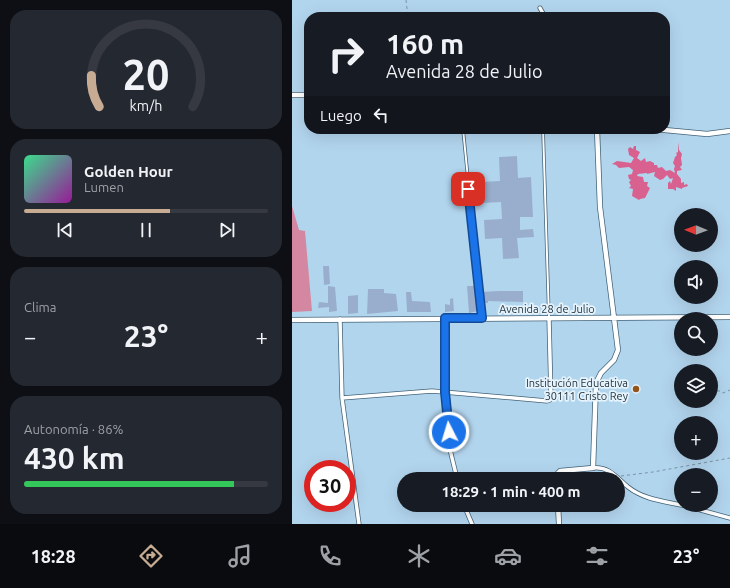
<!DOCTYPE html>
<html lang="es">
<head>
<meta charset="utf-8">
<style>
  body { margin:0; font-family:Ubuntu,sans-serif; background:#242831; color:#f1f3f6; height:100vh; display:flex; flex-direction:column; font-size:15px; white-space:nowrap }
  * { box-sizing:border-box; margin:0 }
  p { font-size:13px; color:#9ea1a6 }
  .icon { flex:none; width:22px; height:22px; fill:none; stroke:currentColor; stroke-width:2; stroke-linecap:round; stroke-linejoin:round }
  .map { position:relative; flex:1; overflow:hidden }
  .drawer { display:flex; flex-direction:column; gap:10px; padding:10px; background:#0d0f14; width:292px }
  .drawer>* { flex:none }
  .guide { position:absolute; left:12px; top:12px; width:366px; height:122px; border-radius:16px; box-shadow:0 4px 16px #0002; background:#171b24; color:#f1f3f6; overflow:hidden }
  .needle { width:26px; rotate:271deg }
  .tools { position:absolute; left:382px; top:208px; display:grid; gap:8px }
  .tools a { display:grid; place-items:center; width:44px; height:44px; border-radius:50%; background:#171b24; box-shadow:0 4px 16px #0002; font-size:20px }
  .speed { position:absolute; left:12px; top:460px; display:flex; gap:8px; font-size:20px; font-weight:700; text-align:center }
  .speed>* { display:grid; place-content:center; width:52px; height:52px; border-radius:50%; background:#171b24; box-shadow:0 4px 16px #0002; line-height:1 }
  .speed .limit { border:6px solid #d22; background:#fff; color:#111 }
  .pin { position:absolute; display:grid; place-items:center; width:34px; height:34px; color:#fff; margin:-17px; border-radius:8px; box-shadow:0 2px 6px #0006 }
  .me { position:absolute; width:44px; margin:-22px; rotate:355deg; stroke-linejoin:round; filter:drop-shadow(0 0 3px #0008) }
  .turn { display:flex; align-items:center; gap:14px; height:84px; padding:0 16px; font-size:18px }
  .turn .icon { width:52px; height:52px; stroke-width:2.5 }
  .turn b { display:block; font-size:28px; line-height:34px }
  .then { display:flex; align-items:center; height:38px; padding:0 16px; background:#0003; gap:8px; font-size:15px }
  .big { font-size:30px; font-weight:700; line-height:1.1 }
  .drawer .widget { flex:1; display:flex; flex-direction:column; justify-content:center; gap:6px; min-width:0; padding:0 14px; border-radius:16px; background:#242831 }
  .drawer .dial { align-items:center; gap:0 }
  .dial svg { height:104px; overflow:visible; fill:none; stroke:#363941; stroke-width:7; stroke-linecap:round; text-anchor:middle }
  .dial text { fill:#f1f3f6; stroke:none }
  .song { display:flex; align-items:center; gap:12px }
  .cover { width:48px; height:48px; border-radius:6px; background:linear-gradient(135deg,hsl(150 70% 55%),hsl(300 70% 35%)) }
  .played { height:4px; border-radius:2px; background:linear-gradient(90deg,#c7ab93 60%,#363941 60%) }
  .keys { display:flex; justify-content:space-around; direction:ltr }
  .heat { display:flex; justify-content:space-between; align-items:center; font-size:22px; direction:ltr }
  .charge { height:6px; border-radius:3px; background:linear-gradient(90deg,#34c759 86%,#363941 0) }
  .trip { position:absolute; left:105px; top:472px; width:228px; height:40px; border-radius:20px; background:#171b24; box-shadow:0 4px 16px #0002; font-weight:700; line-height:40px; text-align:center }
  .tabs { display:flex; height:64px; justify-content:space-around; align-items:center; background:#090b0e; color:#9ea1a6 }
  .tabs .icon { width:28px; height:28px }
  .tabs .selected { color:#c7ab93 }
  .tabs b { font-size:18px; color:#f1f3f6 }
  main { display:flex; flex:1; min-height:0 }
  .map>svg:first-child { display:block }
  .green { fill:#d487a1 }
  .forest { fill:#d8618f }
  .building { fill:#99aecd }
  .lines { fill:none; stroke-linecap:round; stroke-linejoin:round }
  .service-casing { stroke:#426277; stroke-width:3.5 }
  .minor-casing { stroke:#426277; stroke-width:5 }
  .tertiary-casing { stroke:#426277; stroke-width:6 }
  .path { stroke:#7a94a7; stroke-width:1; stroke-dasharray:3 3; stroke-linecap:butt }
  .service { stroke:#fff; stroke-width:2 }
  .minor { stroke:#fff; stroke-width:3.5 }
  .tertiary { stroke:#fff; stroke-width:4.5 }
  .route-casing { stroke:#114b97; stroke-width:10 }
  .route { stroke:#1a73e8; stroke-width:7 }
  .poi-dot { fill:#93541a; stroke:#e5f3fd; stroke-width:1.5 }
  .labels { text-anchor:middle; stroke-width:3.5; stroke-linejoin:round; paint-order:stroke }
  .street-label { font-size:11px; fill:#26343d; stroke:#e5f3fd }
  .poi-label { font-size:11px; fill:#26343d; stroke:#e5f3fd; text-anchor:end }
</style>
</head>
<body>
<main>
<section class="drawer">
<div class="widget dial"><svg viewBox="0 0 100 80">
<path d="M14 69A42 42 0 1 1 86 69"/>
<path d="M14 69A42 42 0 0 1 8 45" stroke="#c7ab93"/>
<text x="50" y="56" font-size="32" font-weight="700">20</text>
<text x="50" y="72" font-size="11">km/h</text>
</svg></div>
<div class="widget">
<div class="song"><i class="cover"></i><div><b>Golden Hour</b><p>Lumen</p></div></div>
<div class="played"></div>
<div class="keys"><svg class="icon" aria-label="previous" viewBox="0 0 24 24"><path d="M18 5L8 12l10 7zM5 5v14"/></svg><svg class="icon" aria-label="pause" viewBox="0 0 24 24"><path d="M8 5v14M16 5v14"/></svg><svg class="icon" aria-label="next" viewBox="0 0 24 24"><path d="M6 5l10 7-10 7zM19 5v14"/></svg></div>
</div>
<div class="widget"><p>Clima</p>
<div class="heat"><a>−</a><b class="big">23°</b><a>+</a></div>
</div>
<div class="widget"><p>Autonomía · 86%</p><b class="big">430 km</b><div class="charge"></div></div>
</section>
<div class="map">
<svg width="438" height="524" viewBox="0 0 438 524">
  <rect width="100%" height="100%" fill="#b2d5ee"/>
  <path class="green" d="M0 206 7 230 13 231 20 311 0 312Z"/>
  <path class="forest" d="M386 142 387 150 390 154 389 158 390 165 388 167 390 170 385 171V174L389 179V183L392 182V185L395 184 396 186 390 188V189L384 187V191L381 189H376V183L378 181 379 184 381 178 378 179 375 175 371 179 368 180 362 176 363 172 355 174V173L346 174 345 176 351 177 352 182H356L355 186 358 188 353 198 348 199 347 200 340 196 341 189 337 188 339 186 337 182 339 180 337 179 336 175 340 174 341 170 337 167 327 168 324 165 320 164 325 161 339 163 342 158 337 155 336 149 338 147 341 149 342 146H344V150L348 152 345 158 349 161 353 158 354 162 358 161 362 163V165H365L366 168 370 167 374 171 378 170 383 173 382 169 383 166 381 163 383 157 385 155 384 153 386 152Z"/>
  <path class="building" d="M225 156 226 178 239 177 241 217H228V230L241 229 242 237 225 238 227 258 211 259 210 238 193 239 192 220 210 219 209 202 190 203 189 182 208 181 207 157Z
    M31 266H37L38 284 32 285Z
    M36 286 43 287 45 311 37 312V307L26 308 27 302 36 303Z
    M175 286H184L186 311 177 313Z
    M76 289H92V293L104 294 106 311 75 314Z
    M207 291H231V302L196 301V303H191L190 292Z
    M114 292H119L120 301 138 302 139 312H115Z
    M66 295V313L56 314V296Z
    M161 298 162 311 153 312V304L158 305V299Z"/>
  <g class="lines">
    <g class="service-casing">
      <path id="service" d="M171 129 190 318
        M251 129 257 318"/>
    </g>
    <g class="minor-casing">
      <path id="minor" d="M248 8 253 17
        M153 318C153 361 151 406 158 449 160 459 163 469 165 479
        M48 319 50 398 67 524
        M50 398 140 391 255 401 258 400 259 397 257 318
        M301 468C317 466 325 478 336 487 351 499 370 501 389 505
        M172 505 180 524
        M390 505 438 518"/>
    </g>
    <g class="tertiary-casing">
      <path id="tertiary" d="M0 95H17
        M362 129 415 134 438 131
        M0 320 438 317
        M265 479 266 473 268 471 301 468 304 383 309 373 322 360 326 350 308 207 305 129
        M266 505 267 524"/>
    </g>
    <path class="path" d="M114 0 116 17
      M419 391H428L431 393 438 390
      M329 476 361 472 438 458"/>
    <use href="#service" class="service"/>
    <use href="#minor" class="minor"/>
    <use href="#tertiary" class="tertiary"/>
  </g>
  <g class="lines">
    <g class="route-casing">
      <path id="route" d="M157 432 153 392V318H190L176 189"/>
    </g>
    <use href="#route" class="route"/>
  </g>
  <circle class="poi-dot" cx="344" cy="389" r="4"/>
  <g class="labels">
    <g class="street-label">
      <text x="255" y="313">Avenida 28 de Julio</text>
    </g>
    <g class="poi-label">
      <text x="336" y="387">Institución Educativa<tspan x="336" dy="13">30111 Cristo Rey</tspan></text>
    </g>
  </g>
</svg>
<div class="tools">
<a><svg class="needle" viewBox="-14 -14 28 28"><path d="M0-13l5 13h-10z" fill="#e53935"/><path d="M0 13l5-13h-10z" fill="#9ea1a6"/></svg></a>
<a><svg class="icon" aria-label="sound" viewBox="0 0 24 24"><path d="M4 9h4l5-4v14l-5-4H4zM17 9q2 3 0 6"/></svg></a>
<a><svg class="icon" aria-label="search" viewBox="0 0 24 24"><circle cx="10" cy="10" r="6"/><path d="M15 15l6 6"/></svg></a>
<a><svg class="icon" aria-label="layers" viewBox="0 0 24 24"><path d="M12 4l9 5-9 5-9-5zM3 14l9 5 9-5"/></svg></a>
<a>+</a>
<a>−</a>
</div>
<div class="speed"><div class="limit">30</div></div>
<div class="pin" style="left:176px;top:189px;background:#d93025"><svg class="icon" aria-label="arrive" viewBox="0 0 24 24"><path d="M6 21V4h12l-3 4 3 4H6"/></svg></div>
<svg class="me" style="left:157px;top:432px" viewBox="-20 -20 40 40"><circle r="17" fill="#1a73e8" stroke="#fff" stroke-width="3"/><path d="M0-11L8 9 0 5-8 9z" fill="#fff"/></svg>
<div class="trip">18:29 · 1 min · 400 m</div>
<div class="guide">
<div class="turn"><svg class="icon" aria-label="right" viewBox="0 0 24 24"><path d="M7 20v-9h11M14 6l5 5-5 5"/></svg><div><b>160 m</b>Avenida 28 de Julio</div></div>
<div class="then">Luego<svg class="icon" aria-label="left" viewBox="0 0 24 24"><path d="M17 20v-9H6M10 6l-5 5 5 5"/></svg></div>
</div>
</div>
</main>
<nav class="tabs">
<b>18:28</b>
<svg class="icon selected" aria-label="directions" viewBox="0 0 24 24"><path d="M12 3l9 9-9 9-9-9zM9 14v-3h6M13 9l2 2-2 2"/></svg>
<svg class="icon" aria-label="music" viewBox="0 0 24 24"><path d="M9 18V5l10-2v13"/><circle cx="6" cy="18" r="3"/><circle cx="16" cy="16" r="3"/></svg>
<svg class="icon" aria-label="phone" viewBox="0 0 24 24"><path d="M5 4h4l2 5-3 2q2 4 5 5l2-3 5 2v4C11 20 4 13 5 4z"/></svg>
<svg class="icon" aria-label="climate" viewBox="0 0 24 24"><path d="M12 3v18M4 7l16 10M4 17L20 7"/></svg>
<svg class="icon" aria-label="car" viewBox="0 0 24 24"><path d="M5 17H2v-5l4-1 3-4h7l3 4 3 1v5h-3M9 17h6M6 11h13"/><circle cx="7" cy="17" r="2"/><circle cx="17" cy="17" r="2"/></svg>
<svg class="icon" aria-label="filters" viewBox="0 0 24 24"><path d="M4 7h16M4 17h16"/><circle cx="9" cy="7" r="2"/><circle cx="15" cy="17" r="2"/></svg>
<b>23°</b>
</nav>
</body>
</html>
